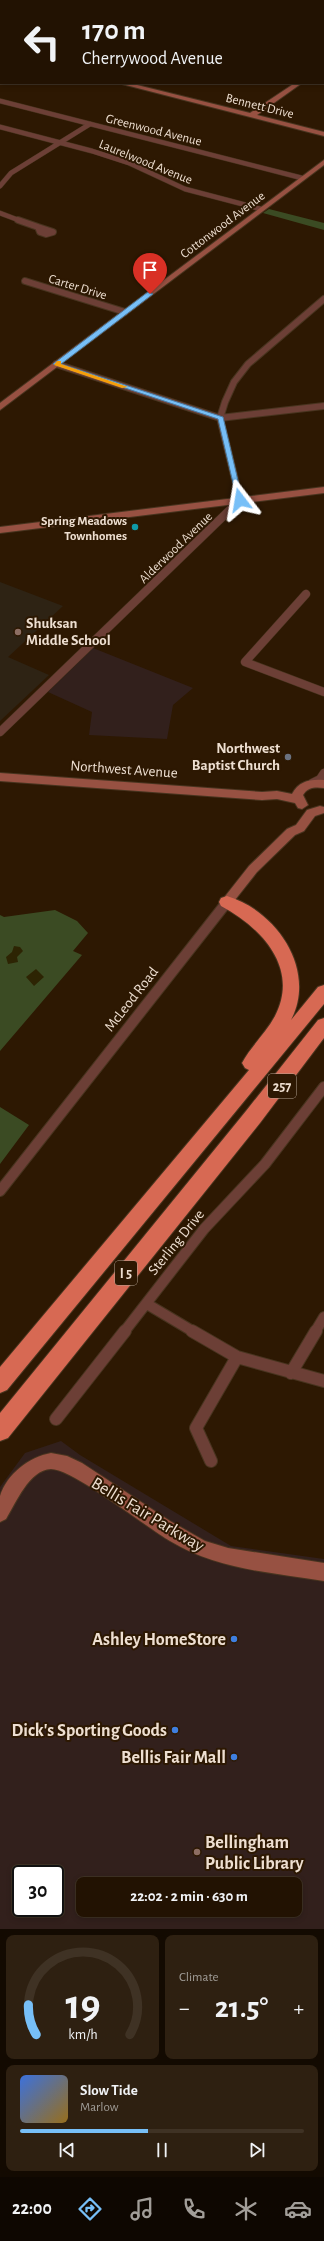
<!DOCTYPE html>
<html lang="en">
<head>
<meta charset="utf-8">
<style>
  body { margin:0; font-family:"Alegreya Sans",sans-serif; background:#2e2011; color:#f1f3f6; height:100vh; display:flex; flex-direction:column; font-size:15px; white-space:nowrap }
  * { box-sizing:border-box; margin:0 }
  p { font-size:13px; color:#a29e99 }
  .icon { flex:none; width:22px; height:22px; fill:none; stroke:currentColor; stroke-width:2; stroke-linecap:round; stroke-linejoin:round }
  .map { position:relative; height:1929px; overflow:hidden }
  .side { display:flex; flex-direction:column; gap:6px; padding:6px; background:#130a01; flex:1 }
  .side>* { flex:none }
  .guide { position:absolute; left:0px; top:0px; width:324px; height:84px; box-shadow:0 2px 6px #0003,0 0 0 1px #3f3224; background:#221202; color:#f1f3f6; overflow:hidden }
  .speed { position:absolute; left:12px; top:1865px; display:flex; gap:8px; font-size:20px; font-weight:700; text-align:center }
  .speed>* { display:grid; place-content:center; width:52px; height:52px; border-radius:50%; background:#221202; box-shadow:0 2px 6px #0003,0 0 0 1px #3f3224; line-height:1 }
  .speed .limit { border:2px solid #111; border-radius:6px; background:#fff; color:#111 }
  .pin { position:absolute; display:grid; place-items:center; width:34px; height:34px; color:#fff; margin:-41px -17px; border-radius:50% 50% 50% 0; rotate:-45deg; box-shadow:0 0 4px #0007 }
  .pin .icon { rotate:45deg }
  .me { position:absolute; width:44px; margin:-22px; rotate:346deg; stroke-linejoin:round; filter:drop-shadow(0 0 3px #0008) }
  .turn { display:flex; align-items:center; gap:14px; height:84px; padding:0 16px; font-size:18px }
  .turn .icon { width:52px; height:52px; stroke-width:2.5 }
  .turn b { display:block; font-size:28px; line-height:34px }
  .big { font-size:30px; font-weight:700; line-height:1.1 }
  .side .card { flex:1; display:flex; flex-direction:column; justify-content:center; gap:6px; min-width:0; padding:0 14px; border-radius:8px; background:#2e2011 }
  .side .dial { align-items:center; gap:0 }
  .dial svg { height:104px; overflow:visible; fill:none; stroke:#3f3224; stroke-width:7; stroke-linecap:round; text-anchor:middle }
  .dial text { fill:#f1f3f6; stroke:none }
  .song { display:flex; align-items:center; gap:12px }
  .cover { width:48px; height:48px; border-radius:6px; background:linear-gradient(135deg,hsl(220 70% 55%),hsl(40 70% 35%)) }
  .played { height:4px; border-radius:2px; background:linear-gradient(90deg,#77bff7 45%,#3f3224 45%) }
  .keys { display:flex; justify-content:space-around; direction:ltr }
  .heat { display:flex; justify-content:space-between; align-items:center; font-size:22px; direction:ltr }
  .side .tiles { flex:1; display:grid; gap:6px; grid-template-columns:1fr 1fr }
  .card:last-child { grid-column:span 2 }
  .trip { position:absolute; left:76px; top:1877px; width:226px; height:40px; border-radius:8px; background:#221202; box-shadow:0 2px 6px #0003,0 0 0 1px #3f3224; font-weight:700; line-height:40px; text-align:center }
  .dock { display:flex; height:64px; justify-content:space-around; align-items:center; background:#0e0701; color:#a29e99 }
  .dock .icon { width:28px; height:28px }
  .dock .current { color:#77bff7 }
  .dock b { font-size:18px; color:#f1f3f6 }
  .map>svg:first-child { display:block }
  .commercial { fill:#32201c; fill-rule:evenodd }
  .education { fill:#2e2314 }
  .green { fill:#3b4b23 }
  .sand { fill:#2d2403 }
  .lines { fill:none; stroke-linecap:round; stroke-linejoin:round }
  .street-far4-casing { stroke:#48341f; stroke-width:5.5 }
  .street-far3-casing { stroke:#48341f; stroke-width:8 }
  .street-far2-casing { stroke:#48341f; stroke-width:9 }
  .street-far1-casing { stroke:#48341f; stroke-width:12 }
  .street-casing { stroke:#48341f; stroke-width:14 }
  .secondary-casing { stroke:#48341f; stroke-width:2 }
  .highway-casing { stroke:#48341f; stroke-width:2 }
  .street-far4 { stroke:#6c3f36; stroke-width:4.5 }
  .street-far3 { stroke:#6c3f36; stroke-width:6 }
  .street-far2 { stroke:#6c3f36; stroke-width:8 }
  .street-far1 { stroke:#6c3f36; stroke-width:10 }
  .street { stroke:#6c3f36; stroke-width:12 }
  .secondary { fill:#975142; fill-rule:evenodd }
  .highway { fill:#d76953; fill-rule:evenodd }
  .route { fill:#77bff7; stroke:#4d7ca1 }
  .slow { fill:#f59e0b }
  .culture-dot { fill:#0f9aa8; stroke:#2d1802; stroke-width:1.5 }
  .education-dot { fill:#8d6e63; stroke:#2d1802; stroke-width:1.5 }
  .worship-dot { fill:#6b7280; stroke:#2d1802; stroke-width:1.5 }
  .shop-dot { fill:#3f7fe0; stroke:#2d1802; stroke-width:1.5 }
  .labels { text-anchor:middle; stroke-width:4; stroke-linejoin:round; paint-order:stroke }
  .far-street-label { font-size:13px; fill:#eedfd1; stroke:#2d1802 }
  .far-poi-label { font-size:13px; font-weight:bold; fill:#eedfd1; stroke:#2d1802; text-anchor:end }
  .shield { fill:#2d1802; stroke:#b4a393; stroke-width:1 }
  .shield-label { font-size:14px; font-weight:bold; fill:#eedfd1 }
  .poi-label { font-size:15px; font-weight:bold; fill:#eedfd1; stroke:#2d1802; text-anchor:start }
  .street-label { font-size:15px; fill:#eedfd1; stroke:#2d1802 }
  .near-street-label { font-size:18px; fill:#eedfd1; stroke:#2d1802 }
  .near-poi-label { font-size:18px; font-weight:bold; fill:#eedfd1; stroke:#2d1802; text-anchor:end }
</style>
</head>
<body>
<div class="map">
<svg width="324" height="1929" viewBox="0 0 324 1929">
  <rect width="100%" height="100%" fill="#2d1802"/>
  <path class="commercial" d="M93 648 193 688 173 705 167 739 89 735 92 712 48 692Z
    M61 1441 80 1455 231 1546 324 1559V1929H0V1487L25 1453ZM21 1874H55V1908H21ZM83 1884H295V1910H83Z"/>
  <path class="education" d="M0 582 63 606 8 657 49 675 0 721Z"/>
  <path class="green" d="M269 209 324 223V230L263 213Z
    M55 910 77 921 88 933 73 951 82 955 0 1051V915L4 917Z
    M0 1107 29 1125 0 1164Z"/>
  <path class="sand" d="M14 946 20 947 23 951 17 957 18 962 8 964 6 957 12 952Z
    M36 969 44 977 34 986 26 977Z"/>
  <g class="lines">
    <g class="street-far4-casing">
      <path id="street-far4" d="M0 101 302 178
        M0 127 92 151 129 163 185 189 261 209
        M0 186 11 173 90 124
        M0 213 21 221"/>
    </g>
    <g class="street-far3-casing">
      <path id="street-far3" d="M18 220 38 227
        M38 227 53 232 46 234 40 232Z
        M25 281 125 312
        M56 364 220 418 324 406
        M237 503 240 500 220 418 225 402 234 382 248 364 324 299"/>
    </g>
    <g class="street-far2-casing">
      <path id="street-far2" d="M306 594 245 662 324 692
        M0 732 238 502
        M312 783 320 779 324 773"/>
    </g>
    <g class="street-far1-casing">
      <path id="street-far1" d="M0 1191 227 902
        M147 1304 194 1332
        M124 1332 204 1229 265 1164 324 1087
        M315 1332 324 1317"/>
    </g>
    <g class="street-casing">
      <path id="street" d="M192 1331 237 1357 324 1381
        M291 1373 316 1331
        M56 1419 125 1331
        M211 1461 196 1428 237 1357"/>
    </g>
    <g class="secondary-casing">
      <path id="secondary" d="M0 13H1V17H0Z
        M0 51H1V56H0Z
        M323 64H324V68H323Z
        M118 83H129L250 113 295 83H302L257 115 324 132V136Z
        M324 160V165L0 410V403Z
        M324 487V493L0 533V527Z
        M0 773 262 792 277 791 292 794C299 781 310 779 324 780V788C315 787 308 787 303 795L308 805 302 809 298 808 295 803 277 799 262 800 0 781Z
        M320 806 324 807V813L315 816 304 831 295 835 257 872 231 905H223L221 902 223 899 249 866 287 829 296 825 307 810Z
        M51 1453 67 1456 82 1463 170 1521 205 1541 228 1548 324 1563V1581C270 1572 218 1570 170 1541 146 1527 73 1469 51 1469 29 1470 16 1503 6 1519L0 1522C0 1514 0 1503 0 1496 7 1474 29 1457 51 1453Z"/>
    </g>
    <g class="highway-casing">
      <path id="highway" d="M227 896C277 911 317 970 291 1020L318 987 324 985V1004L7 1390 0 1393V1367L249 1070 245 1068 242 1063C251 1046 266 1033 275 1016 300 968 261 927 221 906L219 902 221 898Z
        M324 1018V1038L260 1123 8 1438 0 1441V1413L246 1111 318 1020Z"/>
    </g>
    <use href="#street-far4" class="street-far4"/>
    <use href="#street-far3" class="street-far3"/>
    <use href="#street-far2" class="street-far2"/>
    <use href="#street-far1" class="street-far1"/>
    <use href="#street" class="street"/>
    <use href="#secondary" class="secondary"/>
    <use href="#highway" class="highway"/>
  </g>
  <path class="route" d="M148 292 153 294 61 364 223 417 243 502 237 500 218 419 53 364Z"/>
  <path class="slow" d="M57 361H61V364L128 387 122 388 54 365Z"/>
  <circle class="culture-dot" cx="135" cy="527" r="4"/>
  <g class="education-dot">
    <circle cx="18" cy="632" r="4"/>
    <circle cx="197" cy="1852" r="4"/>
  </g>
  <circle class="worship-dot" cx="288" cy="757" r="4"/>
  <g class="shop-dot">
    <circle cx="234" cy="1639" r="4"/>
    <circle cx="175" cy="1730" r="4"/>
    <circle cx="234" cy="1757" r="4"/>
  </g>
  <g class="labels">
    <g class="far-street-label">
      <text transform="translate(260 105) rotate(14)" y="5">Bennett Drive</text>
      <text transform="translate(154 129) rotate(14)" y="5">Greenwood Avenue</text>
      <text transform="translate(146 161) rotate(22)" y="5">Laurelwood Avenue</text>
      <text transform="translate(222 224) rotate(-37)" y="5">Cottonwood Avenue</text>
      <text transform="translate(78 286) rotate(17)" y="5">Carter Drive</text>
      <text transform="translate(175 547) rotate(-44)" y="5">Alderwood Avenue</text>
    </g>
    <g class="far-poi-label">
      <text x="127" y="525">Spring Meadows<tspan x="127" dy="15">Townhomes</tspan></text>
    </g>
    <g class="shield">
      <rect x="268" y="1074" width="28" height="24" rx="3"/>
      <rect x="115" y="1261" width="22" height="24" rx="3"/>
    </g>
    <g class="shield-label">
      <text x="282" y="1091">257</text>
      <text x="126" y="1278">I 5</text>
    </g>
    <g class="poi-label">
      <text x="26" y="628">Shuksan<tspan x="26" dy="17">Middle School</tspan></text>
      <text x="280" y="753" text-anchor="end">Northwest<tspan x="280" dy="17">Baptist Church</tspan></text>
    </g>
    <g class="street-label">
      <text transform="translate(124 769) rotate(4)" y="5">Northwest Avenue</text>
      <text transform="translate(131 999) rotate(-52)" y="5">McLeod Road</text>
      <text transform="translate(176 1242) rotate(-51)" y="5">Sterling Drive</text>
    </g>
    <g class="near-street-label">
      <text transform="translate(148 1514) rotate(31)" y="6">Bellis Fair Parkway</text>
    </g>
    <g class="near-poi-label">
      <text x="226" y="1645">Ashley HomeStore</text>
      <text x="167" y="1736">Dick's Sporting Goods</text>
      <text x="226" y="1763">Bellis Fair Mall</text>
      <text x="205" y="1848" text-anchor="start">Bellingham<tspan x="205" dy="21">Public Library</tspan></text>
    </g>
  </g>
</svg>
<div class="speed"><div class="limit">30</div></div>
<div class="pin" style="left:150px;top:294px;background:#d93025"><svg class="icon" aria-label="arrive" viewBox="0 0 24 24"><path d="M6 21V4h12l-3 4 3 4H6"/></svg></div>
<svg class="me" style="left:240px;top:500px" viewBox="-20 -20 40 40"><path d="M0-17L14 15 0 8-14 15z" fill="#77bff7" stroke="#fff" stroke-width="4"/></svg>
<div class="trip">22:02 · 2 min · 630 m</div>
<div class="guide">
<div class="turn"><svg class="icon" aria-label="left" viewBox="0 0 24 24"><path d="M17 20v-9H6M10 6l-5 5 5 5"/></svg><div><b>170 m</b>Cherrywood Avenue</div></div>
</div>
</div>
<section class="side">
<div class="tiles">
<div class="card dial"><svg viewBox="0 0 100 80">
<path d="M14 69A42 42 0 1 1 86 69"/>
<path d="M14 69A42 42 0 0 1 8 46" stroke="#77bff7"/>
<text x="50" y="56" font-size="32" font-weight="700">19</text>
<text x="50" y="72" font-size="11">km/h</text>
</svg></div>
<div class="card"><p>Climate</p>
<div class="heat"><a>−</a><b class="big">21.5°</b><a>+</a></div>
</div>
<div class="card">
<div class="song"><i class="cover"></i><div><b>Slow Tide</b><p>Marlow</p></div></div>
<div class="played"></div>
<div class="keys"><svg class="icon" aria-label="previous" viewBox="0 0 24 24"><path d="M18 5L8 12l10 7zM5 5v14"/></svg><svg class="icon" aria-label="pause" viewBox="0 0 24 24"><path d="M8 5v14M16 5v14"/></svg><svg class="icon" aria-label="next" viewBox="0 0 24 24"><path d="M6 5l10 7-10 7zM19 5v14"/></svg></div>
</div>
</div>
</section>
<nav class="dock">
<b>22:00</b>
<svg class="icon current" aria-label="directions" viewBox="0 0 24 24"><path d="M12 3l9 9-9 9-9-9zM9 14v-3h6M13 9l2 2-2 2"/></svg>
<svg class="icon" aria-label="music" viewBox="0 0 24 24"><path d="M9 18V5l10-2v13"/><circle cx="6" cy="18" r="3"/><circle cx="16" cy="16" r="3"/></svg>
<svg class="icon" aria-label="phone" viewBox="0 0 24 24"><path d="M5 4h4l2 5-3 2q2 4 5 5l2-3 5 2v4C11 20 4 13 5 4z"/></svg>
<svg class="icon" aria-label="climate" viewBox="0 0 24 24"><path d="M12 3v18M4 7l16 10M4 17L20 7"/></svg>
<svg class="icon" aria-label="car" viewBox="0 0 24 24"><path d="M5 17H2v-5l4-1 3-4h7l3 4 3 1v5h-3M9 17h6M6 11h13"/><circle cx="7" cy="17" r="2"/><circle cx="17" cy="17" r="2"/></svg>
</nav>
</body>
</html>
